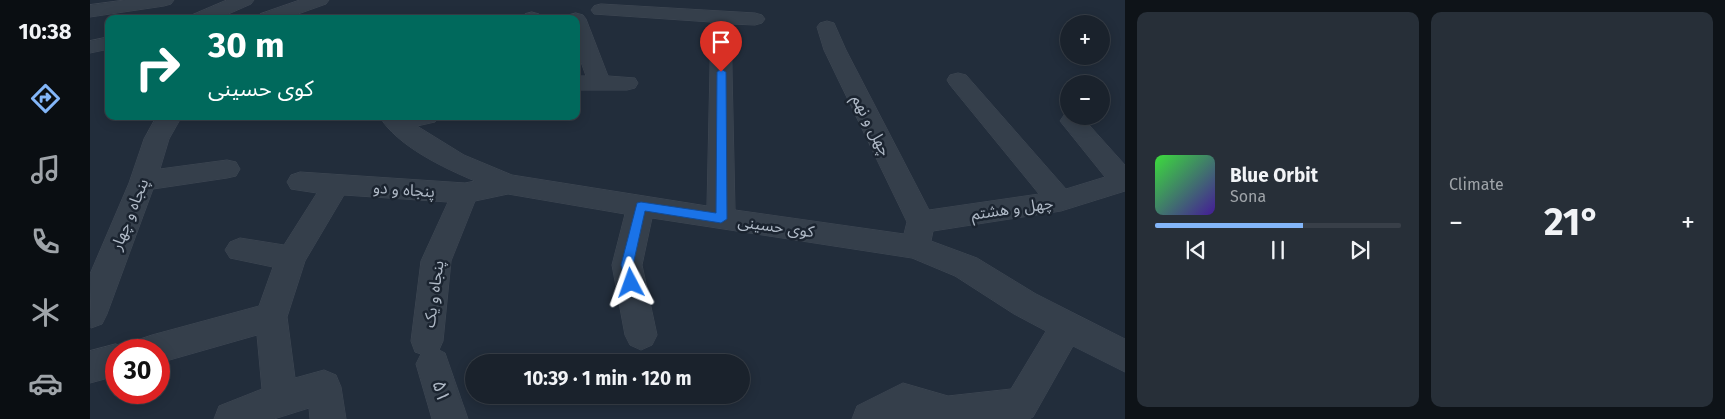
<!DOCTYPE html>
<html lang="en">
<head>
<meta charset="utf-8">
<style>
  body { margin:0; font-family:"Fira Sans","Noto Sans Arabic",sans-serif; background:#272f38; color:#f1f3f6; height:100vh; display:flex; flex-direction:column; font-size:19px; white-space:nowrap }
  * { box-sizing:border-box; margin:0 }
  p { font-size:16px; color:#9fa4a9 }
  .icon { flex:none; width:28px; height:28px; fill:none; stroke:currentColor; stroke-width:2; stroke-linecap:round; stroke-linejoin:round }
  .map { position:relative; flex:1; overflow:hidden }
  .side { display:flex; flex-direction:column; gap:12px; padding:12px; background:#0e1318; width:600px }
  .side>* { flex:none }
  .banner { position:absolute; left:15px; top:15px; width:475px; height:105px; border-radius:10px; box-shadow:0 2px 12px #0003,0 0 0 1px #383f48; background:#00695c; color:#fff; overflow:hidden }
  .fabs { position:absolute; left:970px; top:15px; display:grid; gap:10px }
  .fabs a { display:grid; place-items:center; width:50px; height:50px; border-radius:50%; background:#1a222c; box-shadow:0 2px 12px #0003,0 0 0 1px #383f48; font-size:25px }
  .speed { position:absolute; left:15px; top:339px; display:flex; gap:10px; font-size:25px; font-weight:700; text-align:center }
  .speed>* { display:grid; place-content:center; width:65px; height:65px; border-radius:50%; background:#1a222c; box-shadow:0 2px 12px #0003,0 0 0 1px #383f48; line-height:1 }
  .speed .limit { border:8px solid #d22; background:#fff; color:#111 }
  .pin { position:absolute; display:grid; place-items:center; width:42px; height:42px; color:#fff; margin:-51px -21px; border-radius:50% 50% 50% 0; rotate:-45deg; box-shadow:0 0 5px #0007 }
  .pin .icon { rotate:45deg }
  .me { position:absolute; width:55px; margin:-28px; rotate:356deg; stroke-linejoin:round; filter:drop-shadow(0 0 4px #0008) }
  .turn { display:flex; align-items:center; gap:18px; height:105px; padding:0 20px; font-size:22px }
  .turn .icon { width:65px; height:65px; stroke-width:2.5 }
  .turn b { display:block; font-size:35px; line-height:42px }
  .big { font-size:38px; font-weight:700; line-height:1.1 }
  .side .tile { flex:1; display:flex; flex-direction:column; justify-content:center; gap:8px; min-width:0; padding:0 18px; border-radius:10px; background:#272f38 }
  .song { display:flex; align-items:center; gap:15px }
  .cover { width:60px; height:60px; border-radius:8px; background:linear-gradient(135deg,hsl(120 70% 55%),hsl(260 70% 35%)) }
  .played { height:5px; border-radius:2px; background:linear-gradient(90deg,#83b6f9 60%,#383f48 60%) }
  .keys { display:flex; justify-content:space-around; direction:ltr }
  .heat { display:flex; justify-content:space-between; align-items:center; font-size:28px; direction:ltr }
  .side .tiles { flex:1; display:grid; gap:12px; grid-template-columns:repeat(2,1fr) }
  .trip { position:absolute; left:375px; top:354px; width:285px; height:50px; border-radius:25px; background:#1a222c; box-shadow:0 2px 12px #0003,0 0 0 1px #383f48; font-weight:700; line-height:50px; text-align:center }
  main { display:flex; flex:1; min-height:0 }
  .dock { display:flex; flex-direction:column; width:90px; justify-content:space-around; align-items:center; background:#0a0e12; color:#9fa4a9 }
  .dock .icon { width:35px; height:35px }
  .dock .active { color:#83b6f9 }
  .dock b { font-size:22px; color:#f1f3f6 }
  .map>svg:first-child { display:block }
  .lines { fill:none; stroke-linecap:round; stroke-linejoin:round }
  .minor-casing { stroke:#3f4854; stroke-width:1 }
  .minor { fill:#353f4b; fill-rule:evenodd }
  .route { fill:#1a73e8; stroke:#114b97 }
  .labels { text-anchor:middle; stroke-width:5; stroke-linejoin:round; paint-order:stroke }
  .street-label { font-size:16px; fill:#b0bac7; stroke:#1b2430 }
  .near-street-label { font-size:19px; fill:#b0bac7; stroke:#1b2430 }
</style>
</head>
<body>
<main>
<nav class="dock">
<b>10:38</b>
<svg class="icon active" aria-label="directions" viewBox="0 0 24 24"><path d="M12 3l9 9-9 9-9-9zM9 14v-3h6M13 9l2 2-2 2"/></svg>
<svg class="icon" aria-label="music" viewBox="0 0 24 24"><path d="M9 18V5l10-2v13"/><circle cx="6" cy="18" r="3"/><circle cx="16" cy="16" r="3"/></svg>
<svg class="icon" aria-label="phone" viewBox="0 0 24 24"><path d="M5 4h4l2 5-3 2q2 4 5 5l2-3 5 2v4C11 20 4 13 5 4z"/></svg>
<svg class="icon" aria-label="climate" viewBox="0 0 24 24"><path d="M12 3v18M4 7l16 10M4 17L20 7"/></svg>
<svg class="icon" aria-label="car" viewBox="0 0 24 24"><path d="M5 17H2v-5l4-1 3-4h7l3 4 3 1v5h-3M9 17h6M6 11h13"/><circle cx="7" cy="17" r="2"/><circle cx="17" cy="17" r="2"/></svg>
</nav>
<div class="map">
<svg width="1035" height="419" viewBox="0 0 1035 419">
  <rect width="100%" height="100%" fill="#222d3b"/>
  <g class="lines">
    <g class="minor-casing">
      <path id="minor" d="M35 0H84L81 4 74 6 0 17V5Z
        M137 0H164L161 4 127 19H99L102 15Z
        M210 0H239L236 4 194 19 167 18 170 14Z
        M511 4 665 13 672 15 675 19 672 23 665 25 641 24 645 210 814 234 817 222 734 50 727 27 730 23 737 21 744 23 756 50 839 210 949 194 860 85 857 80 860 75 868 73 876 75 976 189 1015 177 970 121 974 115 979 114V116H991L1035 165V191L971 211 843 231 841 241 887 258 946 294 1035 339V372L983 346 943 417 939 419H762L767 406 813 383 858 396 921 389 956 331 924 314 865 276 822 258 562 218 552 265 567 335 562 345 551 350 540 345 535 335 522 265 535 214 418 194 385 201 361 261 353 341 349 350 355 353 378 419H342L326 364 331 354 325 352 321 341 331 261 358 202 254 195 215 261 197 317 205 378 234 370 246 375 251 387 256 419H220L219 408 184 419H124L129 406 172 389 167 335 69 363V350H46L50 339 62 335 169 306 183 267 140 258 135 250 140 242 150 238 194 245 227 193 201 189 197 182 201 175 210 172 375 183 385 181C354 168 307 146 289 116H349L345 122 327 126 374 155 422 175 617 206 621 22 504 14 501 10 504 6Z
        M442 12 449 14 452 19H432L435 14Z
        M486 13 493 15 496 19 518 76 545 78 548 83 545 88 537 90H486V76H496L486 48V19H476L479 15Z
        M19 37V49L0 53V41Z
        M67 116H92L79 139 70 169 137 160 146 162 150 169 146 176 137 178 63 189 17 314 12 324 1 328 0 274 39 183 54 139Z
        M26 344 38 350H26V376L0 383V351Z"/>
    </g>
    <use href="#minor" class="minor"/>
  </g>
  <path class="route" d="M631 69 636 72 637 219 631 223 555 211 543 265 547 283 545 286 541 288 536 286 531 265 547 203 551 202 626 213 627 72Z"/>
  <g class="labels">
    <g class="street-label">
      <text transform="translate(782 125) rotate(63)" y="6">چهل و نهم</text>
      <text transform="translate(314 189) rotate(4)" y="6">پنجاه و دو</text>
      <text transform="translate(922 208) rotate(-8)" y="6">چهل و هشتم</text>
      <text transform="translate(39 214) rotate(-68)" y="6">پنجاه و چهار</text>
      <text transform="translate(686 226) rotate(8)" y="6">کوی حسینی</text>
      <text transform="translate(343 294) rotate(-82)" y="6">پنجاه و یک</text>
    </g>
    <g class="near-street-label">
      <text transform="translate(352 391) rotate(73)" y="7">۵۱</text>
    </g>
  </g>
</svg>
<div class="fabs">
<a>+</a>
<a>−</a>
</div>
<div class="speed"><div class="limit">30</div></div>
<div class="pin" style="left:631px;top:72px;background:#d93025"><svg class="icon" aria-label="arrive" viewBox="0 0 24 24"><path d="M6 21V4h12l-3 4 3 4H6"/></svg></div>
<svg class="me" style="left:541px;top:283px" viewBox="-20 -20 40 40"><path d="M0-17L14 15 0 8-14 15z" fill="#1a73e8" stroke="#fff" stroke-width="4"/></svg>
<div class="trip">10:39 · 1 min · 120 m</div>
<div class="banner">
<div class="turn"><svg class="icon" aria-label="right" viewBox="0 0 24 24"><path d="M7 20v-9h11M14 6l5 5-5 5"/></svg><div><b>30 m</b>کوی حسینی</div></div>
</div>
</div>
<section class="side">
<div class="tiles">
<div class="tile">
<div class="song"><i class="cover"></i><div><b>Blue Orbit</b><p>Sona</p></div></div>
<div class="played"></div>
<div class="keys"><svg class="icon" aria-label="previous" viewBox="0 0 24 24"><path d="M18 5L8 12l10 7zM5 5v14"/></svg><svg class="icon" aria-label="pause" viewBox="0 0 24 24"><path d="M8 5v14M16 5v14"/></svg><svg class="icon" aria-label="next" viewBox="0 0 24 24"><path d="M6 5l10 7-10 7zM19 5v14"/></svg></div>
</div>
<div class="tile"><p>Climate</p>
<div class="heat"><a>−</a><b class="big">21°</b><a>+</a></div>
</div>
</div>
</section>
</main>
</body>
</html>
